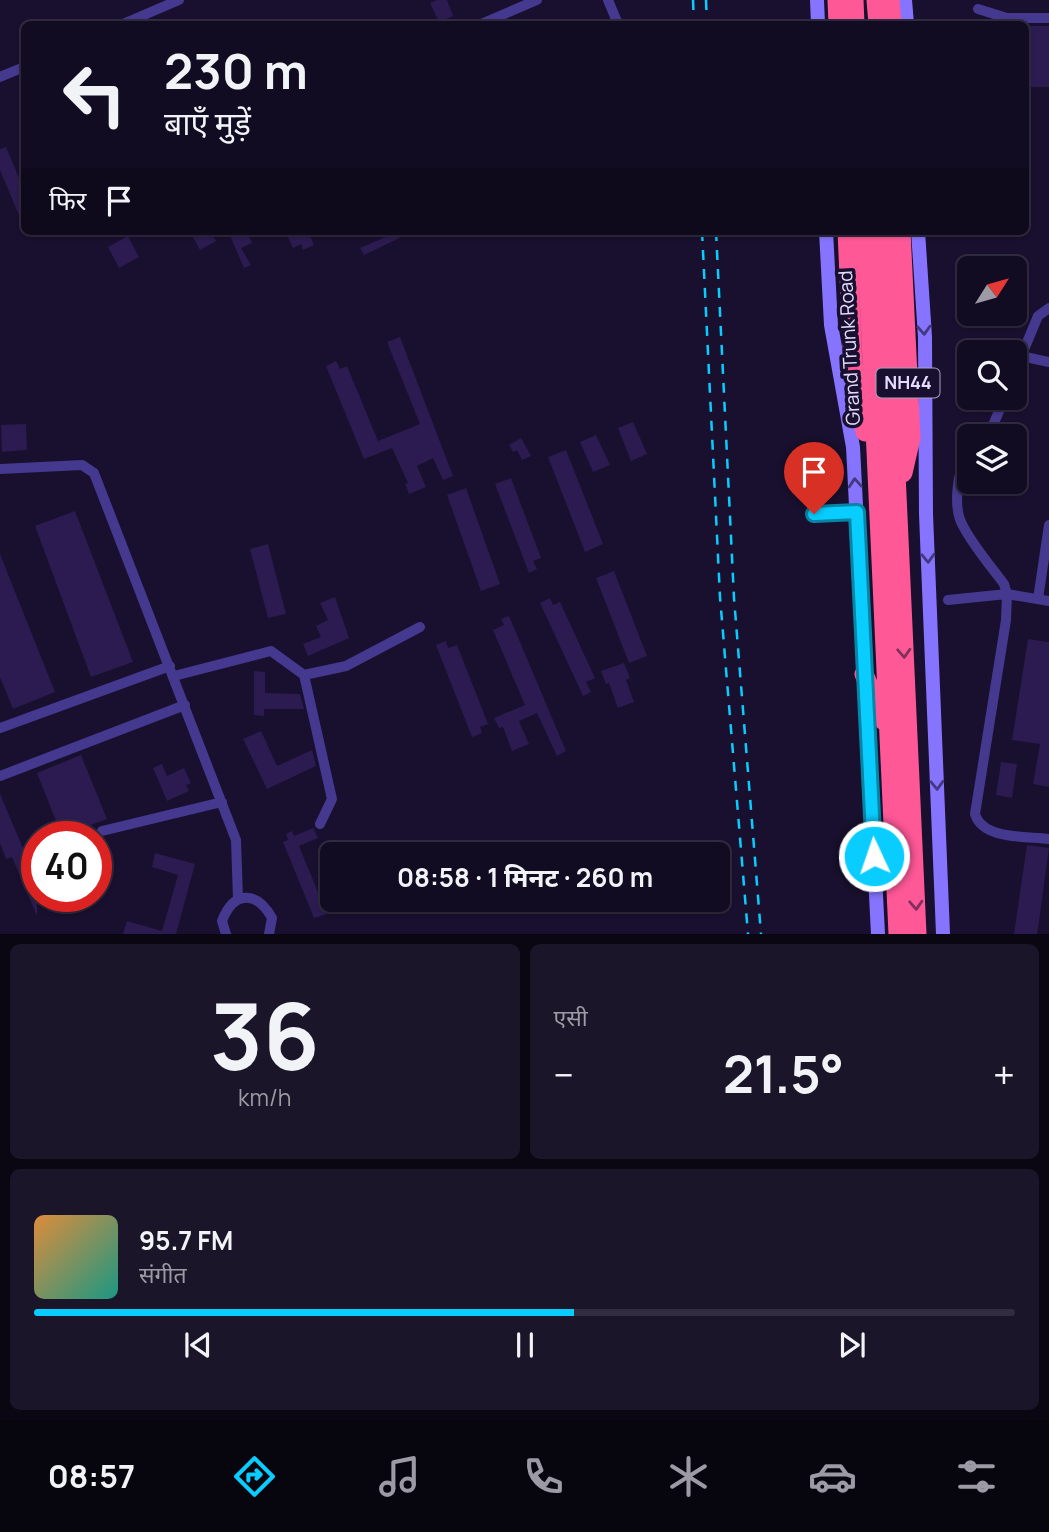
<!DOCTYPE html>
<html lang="hi">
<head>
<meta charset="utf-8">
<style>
  body { margin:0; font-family:Manrope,"Noto Sans Devanagari",sans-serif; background:#1b152a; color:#f1f3f6; height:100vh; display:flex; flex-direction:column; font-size:26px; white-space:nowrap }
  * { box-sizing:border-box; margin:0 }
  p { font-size:23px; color:#9c9ba5 }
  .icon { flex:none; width:38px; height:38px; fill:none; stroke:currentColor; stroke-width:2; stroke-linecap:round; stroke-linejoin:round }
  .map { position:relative; height:934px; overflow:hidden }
  .side { display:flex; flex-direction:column; gap:10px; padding:10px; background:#0a0713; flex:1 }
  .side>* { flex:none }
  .top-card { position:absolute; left:21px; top:21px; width:1008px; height:214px; border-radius:10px; box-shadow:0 2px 5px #0004,0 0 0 2px #312c40; background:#120c22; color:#f1f3f6; overflow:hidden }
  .needle { width:46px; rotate:53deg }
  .tools { position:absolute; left:957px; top:256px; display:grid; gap:14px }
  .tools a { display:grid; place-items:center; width:70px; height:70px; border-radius:10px; background:#120c22; box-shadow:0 2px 5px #0004,0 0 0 2px #312c40; font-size:35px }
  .speed { position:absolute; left:21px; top:821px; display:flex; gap:14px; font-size:35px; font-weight:700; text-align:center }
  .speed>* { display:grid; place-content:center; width:91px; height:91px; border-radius:50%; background:#120c22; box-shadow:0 2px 5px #0004,0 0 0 2px #312c40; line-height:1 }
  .speed .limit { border:10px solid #d22; background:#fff; color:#111 }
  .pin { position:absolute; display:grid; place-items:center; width:60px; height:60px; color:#fff; margin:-72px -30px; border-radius:50% 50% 50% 0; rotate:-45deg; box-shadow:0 0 7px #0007 }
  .pin .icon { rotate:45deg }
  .me { position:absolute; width:77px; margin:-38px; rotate:357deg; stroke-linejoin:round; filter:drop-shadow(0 0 5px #0008) }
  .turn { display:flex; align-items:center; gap:24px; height:147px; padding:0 28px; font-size:32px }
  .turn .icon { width:91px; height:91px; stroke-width:2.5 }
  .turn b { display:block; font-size:49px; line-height:60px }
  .then { display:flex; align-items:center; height:66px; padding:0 28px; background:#0003; gap:14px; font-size:26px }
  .big { font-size:52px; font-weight:700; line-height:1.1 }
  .side .card { flex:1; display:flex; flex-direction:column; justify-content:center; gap:10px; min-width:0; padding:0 24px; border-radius:10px; background:#1b152a }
  .side .dial { align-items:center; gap:0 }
  .dial b { font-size:91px; line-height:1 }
  .song { display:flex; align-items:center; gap:21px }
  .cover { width:84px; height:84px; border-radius:10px; background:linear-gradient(135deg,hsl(30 70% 55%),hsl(170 70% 35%)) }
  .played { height:7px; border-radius:4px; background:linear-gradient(90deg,#09cdff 55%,#312c40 55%) }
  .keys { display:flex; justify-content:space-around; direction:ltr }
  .heat { display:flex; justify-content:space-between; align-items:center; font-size:38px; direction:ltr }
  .side .tiles { flex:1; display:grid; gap:10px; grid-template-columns:1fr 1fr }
  .card:last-child { grid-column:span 2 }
  .trip { position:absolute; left:320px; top:842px; width:410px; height:70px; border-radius:10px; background:#120c22; box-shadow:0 2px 5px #0004,0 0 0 2px #312c40; font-weight:700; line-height:70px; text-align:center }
  .tab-bar { display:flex; height:112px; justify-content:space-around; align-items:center; background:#07050e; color:#9c9ba5 }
  .tab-bar .icon { width:49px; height:49px }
  .tab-bar .on { color:#09cdff }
  .tab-bar b { font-size:32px; color:#f1f3f6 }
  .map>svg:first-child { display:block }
  .building { fill:#2b1b50 }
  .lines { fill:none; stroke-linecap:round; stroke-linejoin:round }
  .street { stroke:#45388f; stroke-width:10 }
  .secondary { stroke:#8674ff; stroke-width:14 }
  .highway { stroke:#ff5897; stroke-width:19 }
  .rail { stroke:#09cdff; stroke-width:2.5; stroke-dasharray:10 9; stroke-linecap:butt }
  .oneway { stroke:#443882 }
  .oneway2 { stroke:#80305d }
  .route-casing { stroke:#0685a6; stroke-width:18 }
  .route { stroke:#09cdff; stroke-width:12 }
  .labels { text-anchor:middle; stroke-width:7; stroke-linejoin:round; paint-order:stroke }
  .shield { fill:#18102e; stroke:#a7a0c0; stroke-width:2 }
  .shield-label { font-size:18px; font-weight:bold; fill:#e4ddff }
  .street-label { font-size:19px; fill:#e4ddff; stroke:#18102e }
</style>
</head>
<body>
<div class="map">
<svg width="1049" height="934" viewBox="0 0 1049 934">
  <rect width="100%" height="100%" fill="#18102e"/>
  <path class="building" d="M437 0H447L453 16 439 22 430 3Z
    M1026 26H1049V87H1026Z
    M6 147 24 190V227L0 170V149Z
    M200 231H210L216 241 200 250 192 235Z
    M228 231H247L252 243 241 248 251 265 244 268Z
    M285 231H308L314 245 303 250 301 244 293 248Z
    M400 231H414L364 255 360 248Z
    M128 236 139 257 119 268 108 247Z
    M400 337 453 476 443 480 433 458 417 466 426 487 409 494 405 484 408 483 392 448 364 459 326 366 336 361 340 369 347 366 378 441 420 424 387 342Z
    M633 422 647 454 631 461 618 428Z
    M26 424 27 450 2 452 1 425Z
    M596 435 610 465 593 472 580 442Z
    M521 438 531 456 522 460 517 450 513 452 509 445Z
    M566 450 603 544 585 552 548 457Z
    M511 478 541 558 533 561 537 569 529 573 495 484Z
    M466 488 500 584 481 591 447 495Z
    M75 511 133 662 91 677 35 526Z
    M268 544 286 614 268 618 250 549Z
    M0 554 55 692 13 709 0 677Z
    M614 571 647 656 629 663 596 578Z
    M335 597 349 638 308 656 303 644 321 637 316 626 328 620 320 603Z
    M550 598 553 605 560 602 595 678 586 682 591 692 583 696 540 603Z
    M509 616 566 751 557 756 537 713 519 721 529 744 512 751 503 727 499 728 494 718 525 705 493 630 504 625 501 619Z
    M1028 639 1049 642V787L1033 784 1040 744 1012 740Z
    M446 641 448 648 457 645 488 724 480 727 482 733 472 737 436 645Z
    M624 663 630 678 626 680 634 702 618 708 609 683 606 684 601 671Z
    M254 671 265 672V693L300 694 304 709H264V716L254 715Z
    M261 731 277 766 312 750 316 766 267 789 243 739Z
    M81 755 107 819 62 836 37 773Z
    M1001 762 1017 764 1012 798 996 795Z
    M162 764 167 776 184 768 191 783 186 785 189 791 167 801 153 768Z
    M0 794 37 881V896H53L37 903V916L12 857 6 859 0 843Z
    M313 828 318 838 299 846 327 914 314 918 283 842 288 840 286 834 292 831 294 836Z
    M1027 845 1049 848 1040 914 1037 934H1014Z
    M155 853 195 864 176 934H123L127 921 162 931 178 875 152 867Z"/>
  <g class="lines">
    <path class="street" d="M608 0 618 24
      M978 9 1007 18H1049
      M123 24 179 0
      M481 24 537 0
      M0 77 24 67
      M1021 356 1049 362
      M1015 371 1038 316 1049 308
      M986 436 991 430 1005 397
      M970 454C956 469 953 509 963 526 974 547 990 565 1004 584L1007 594 1006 620 975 814C983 840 1026 836 1049 839
      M0 469 82 465 94 473 236 840 238 899
      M814 514 857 512
      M1038 599 1049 525
      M948 600 1007 594 1049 601
      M304 675 332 799 320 824
      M174 676 271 651 304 675 346 666 420 627
      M0 728 170 666
      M0 776 185 705
      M102 831 222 802
      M226 934 222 921C234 890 257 891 272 918L269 934"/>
    <path class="secondary" d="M817 0 818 24
      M905 0 907 24
      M826 231 831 325 853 447 878 934
      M918 231 925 337 926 514 943 934"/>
    <path class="highway" d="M837 0 838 24
      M854 0 855 24
      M876 0 878 24
      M890 0 892 24
      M847 231 853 366 865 432
      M866 231 898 934
      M885 231 917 934
      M901 231 911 438 903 473
      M864 674 884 721"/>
    <path class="rail" d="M693 0 694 24
      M706 0 707 24
      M702 231 720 597 748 934
      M716 231 734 598 761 934"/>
  </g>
  <defs><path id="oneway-chevron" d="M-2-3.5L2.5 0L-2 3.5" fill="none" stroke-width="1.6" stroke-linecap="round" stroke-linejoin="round" transform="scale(1.75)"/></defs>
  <g class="oneway">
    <use href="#oneway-chevron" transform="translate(924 330) rotate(87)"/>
    <use href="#oneway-chevron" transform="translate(855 483) rotate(-94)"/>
    <use href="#oneway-chevron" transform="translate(928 558) rotate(88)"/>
    <use href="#oneway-chevron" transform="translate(937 785) rotate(88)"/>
  </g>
  <g class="oneway2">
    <use href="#oneway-chevron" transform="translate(904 653) rotate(87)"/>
    <use href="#oneway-chevron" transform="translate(916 905) rotate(87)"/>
  </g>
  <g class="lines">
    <g class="route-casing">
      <path id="route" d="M814 514 857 512 874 856"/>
    </g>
    <use href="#route" class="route"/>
  </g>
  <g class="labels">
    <rect class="shield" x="876.5" y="368.5" width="63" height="29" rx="5"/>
    <g class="shield-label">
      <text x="908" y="389">NH44</text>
    </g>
    <g class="street-label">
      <text transform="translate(849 348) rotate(-93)" y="7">Grand Trunk Road</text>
    </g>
  </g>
</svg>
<div class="tools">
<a><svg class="needle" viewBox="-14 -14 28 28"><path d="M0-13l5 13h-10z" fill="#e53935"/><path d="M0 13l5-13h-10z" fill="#9c9ba5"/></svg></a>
<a><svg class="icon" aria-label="search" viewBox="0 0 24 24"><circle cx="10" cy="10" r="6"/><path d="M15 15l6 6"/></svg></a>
<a><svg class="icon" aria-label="layers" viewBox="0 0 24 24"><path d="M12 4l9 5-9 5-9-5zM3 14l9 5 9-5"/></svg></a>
</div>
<div class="speed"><div class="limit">40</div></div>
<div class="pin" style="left:814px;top:514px;background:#d93025"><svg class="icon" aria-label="arrive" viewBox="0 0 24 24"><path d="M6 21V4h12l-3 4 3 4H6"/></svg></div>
<svg class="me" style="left:874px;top:856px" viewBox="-20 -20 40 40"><circle r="17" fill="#09cdff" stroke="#fff" stroke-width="3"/><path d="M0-11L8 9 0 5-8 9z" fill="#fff"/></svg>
<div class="trip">08:58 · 1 मिनट · 260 m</div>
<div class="top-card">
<div class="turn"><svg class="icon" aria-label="left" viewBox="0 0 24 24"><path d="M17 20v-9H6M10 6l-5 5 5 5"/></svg><div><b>230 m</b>बाएँ मुड़ें</div></div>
<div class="then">फिर<svg class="icon" aria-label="arrive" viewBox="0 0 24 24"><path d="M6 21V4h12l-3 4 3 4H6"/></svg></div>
</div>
</div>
<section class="side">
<div class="tiles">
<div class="card dial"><b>36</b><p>km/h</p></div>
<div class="card"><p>एसी</p>
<div class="heat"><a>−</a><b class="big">21.5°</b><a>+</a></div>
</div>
<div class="card">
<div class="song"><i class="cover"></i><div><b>95.7 FM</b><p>संगीत</p></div></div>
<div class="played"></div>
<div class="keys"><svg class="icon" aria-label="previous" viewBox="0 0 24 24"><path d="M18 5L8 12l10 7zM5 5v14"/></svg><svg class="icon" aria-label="pause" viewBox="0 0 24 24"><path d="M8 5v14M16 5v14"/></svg><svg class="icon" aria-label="next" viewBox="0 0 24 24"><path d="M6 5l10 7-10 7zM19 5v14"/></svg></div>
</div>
</div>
</section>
<nav class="tab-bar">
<b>08:57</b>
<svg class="icon on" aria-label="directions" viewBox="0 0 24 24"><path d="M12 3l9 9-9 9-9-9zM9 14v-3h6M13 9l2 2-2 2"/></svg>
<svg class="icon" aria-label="music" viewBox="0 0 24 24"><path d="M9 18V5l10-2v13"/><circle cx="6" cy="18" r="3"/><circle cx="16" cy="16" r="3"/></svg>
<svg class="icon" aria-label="phone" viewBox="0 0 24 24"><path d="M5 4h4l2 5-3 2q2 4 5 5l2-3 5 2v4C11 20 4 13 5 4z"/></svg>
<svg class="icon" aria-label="climate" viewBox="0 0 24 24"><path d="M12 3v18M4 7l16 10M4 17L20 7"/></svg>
<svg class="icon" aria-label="car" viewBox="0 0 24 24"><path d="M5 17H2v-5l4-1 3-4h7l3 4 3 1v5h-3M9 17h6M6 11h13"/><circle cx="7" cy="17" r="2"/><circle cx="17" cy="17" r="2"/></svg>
<svg class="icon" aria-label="filters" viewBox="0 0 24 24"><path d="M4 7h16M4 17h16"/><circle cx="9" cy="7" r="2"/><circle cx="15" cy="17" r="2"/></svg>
</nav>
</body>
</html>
